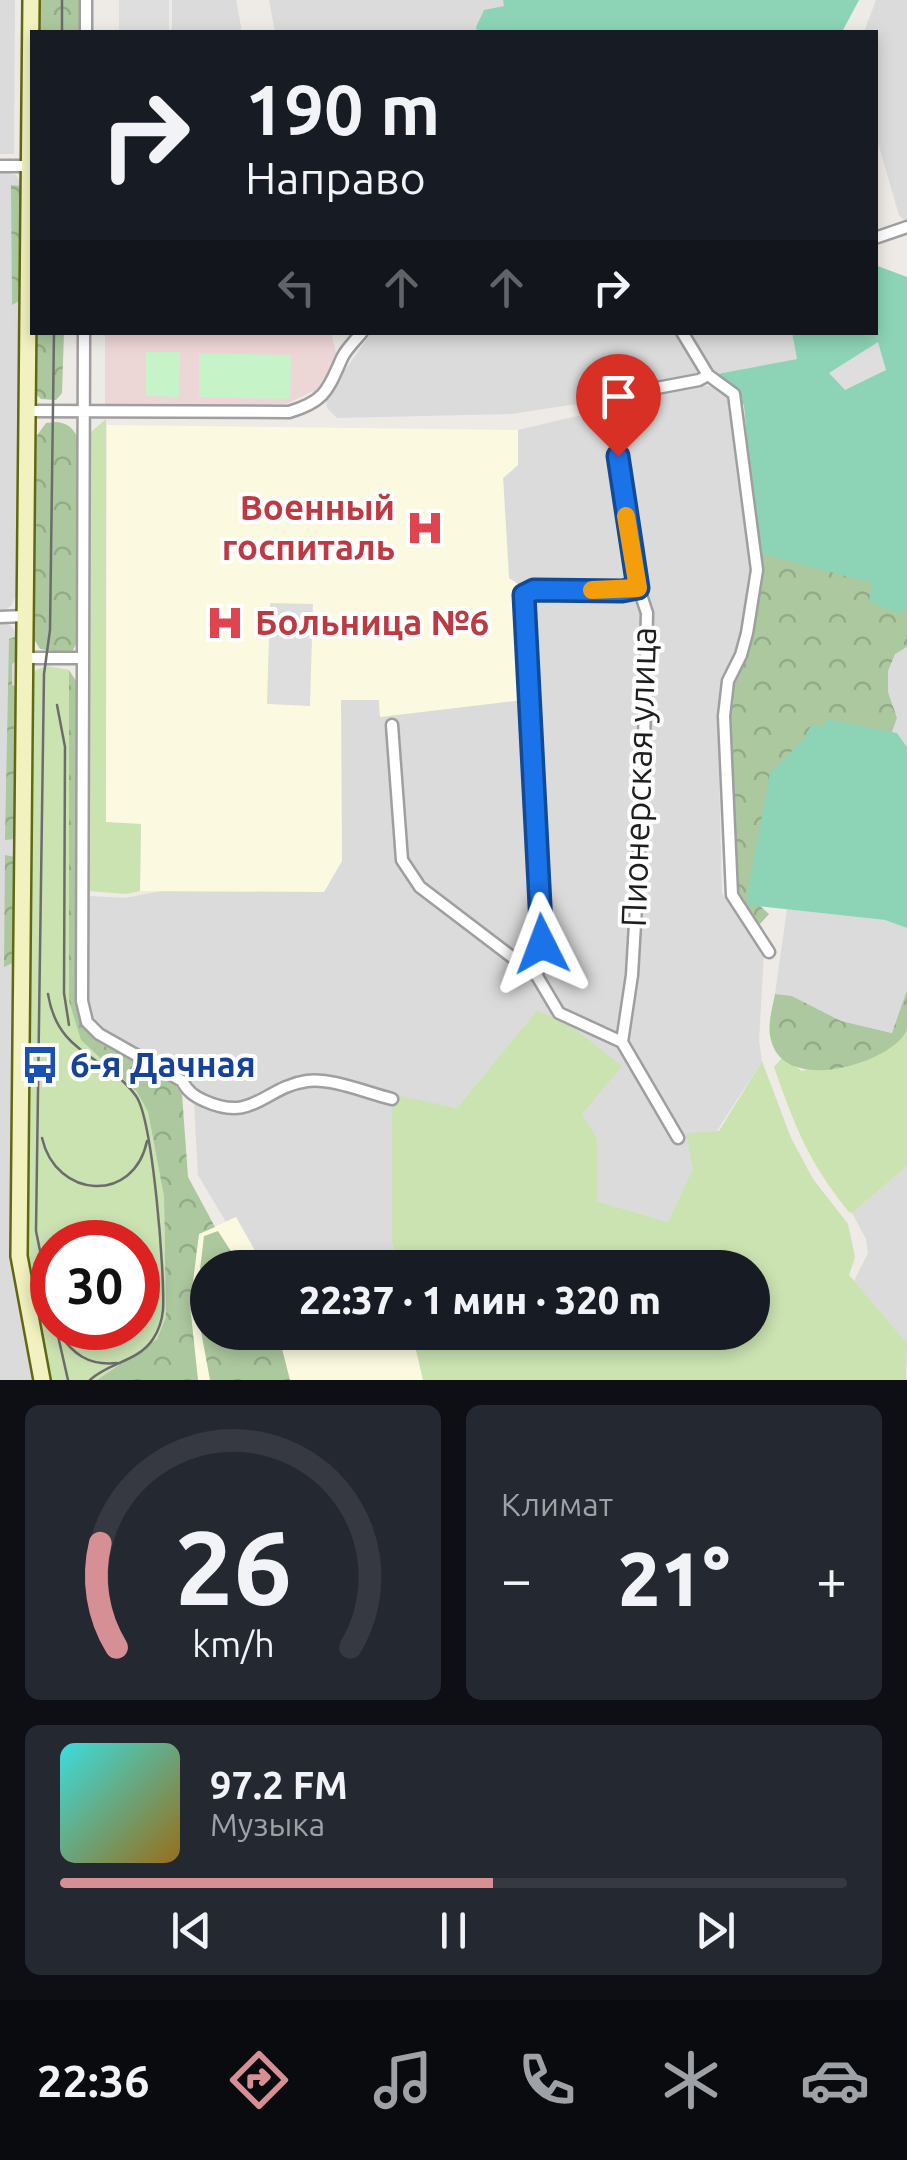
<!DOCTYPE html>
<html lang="ru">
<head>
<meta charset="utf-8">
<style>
  body { margin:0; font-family:Ubuntu,sans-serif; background:#242831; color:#f1f3f6; height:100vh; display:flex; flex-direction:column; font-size:38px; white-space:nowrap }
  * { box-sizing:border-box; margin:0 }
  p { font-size:32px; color:#9ea1a6 }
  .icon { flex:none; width:55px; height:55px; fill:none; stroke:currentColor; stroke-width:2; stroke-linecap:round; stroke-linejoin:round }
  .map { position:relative; height:1380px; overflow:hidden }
  .panel { display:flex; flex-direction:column; gap:25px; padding:25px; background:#0d0f14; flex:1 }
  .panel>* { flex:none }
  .banner { position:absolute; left:30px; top:30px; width:848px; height:305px; border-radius:0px; box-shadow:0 5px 15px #0003; background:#171b24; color:#f1f3f6; overflow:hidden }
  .speed { position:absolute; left:30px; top:1220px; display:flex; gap:20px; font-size:50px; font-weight:700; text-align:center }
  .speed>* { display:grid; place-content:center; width:130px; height:130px; border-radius:50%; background:#171b24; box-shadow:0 5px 15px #0003; line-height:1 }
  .speed .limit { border:15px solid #d22; background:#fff; color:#111 }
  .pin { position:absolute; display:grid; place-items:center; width:85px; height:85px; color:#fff; margin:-102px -42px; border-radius:50% 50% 50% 0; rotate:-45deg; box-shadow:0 0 10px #0007 }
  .pin .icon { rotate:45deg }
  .me { position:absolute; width:110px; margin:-55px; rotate:357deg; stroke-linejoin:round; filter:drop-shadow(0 0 8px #0008) }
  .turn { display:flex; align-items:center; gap:35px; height:210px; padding:0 50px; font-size:45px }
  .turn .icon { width:130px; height:130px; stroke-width:2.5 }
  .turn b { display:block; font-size:70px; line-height:85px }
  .lanes { display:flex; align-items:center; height:95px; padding:0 50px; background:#0003; justify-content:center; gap:50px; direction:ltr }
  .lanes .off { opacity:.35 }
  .big { font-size:75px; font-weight:800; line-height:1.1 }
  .panel .card { flex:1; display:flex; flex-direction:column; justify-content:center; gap:15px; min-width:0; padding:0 35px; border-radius:15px; background:#242831 }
  .panel .dial { align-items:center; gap:0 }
  .dial svg { height:260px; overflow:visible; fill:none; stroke:#363941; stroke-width:7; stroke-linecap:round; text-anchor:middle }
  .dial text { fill:#f1f3f6; stroke:none }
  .song { display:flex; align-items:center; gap:30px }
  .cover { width:120px; height:120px; border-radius:15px; background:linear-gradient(135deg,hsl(180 70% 55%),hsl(40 70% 35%)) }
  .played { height:10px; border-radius:5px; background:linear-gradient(90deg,#d69095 55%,#363941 55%) }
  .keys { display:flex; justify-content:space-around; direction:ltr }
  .heat { display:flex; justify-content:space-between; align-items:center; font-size:55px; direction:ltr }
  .panel .tiles { flex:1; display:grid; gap:25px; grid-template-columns:1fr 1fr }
  .card:last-child { grid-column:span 2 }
  .trip { position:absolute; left:190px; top:1250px; width:580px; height:100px; border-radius:50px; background:#171b24; box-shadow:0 5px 15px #0003; font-weight:800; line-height:100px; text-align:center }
  .tab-bar { display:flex; height:160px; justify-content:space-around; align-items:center; background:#090b0e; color:#9ea1a6 }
  .tab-bar .icon { width:70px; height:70px }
  .tab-bar .selected { color:#d69095 }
  .tab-bar b { font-size:45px; color:#f1f3f6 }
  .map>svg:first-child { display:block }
  .residential { fill:#dcdbdb }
  .commercial { fill:#edd6d6 }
  .education { fill:#fbfae1 }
  .grass { fill:#cbe2b1; fill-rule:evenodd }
  .forest { fill:url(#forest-crowns) }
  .park { fill:#c7f3c9 }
  .pitch { fill:#8cd4b5 }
  .parking { fill:#dedede }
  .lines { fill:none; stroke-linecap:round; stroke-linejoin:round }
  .street-casing { stroke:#9f9f9f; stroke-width:15 }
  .secondary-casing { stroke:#626812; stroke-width:20 }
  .street { stroke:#fff; stroke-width:10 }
  .secondary { stroke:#f1f2bf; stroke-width:15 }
  .tram { stroke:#6c6c6c; stroke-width:2.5 }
  .route-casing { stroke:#114b97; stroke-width:25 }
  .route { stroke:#1a73e8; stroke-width:18 }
  .slow { stroke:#f59e0b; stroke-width:18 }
  .labels { text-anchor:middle; stroke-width:8; stroke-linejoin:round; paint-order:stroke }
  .health-label { font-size:35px; font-weight:bold; fill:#be3a42; stroke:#fff; text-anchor:end }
  .street-label { font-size:35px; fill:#1e1e1e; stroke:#fff }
  .transit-label { font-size:35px; font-weight:bold; fill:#164399; stroke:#fff; text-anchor:start }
</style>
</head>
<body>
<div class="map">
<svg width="907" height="1380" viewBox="0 0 907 1380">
  <defs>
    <pattern id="forest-crowns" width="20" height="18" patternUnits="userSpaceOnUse" patternTransform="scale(2.5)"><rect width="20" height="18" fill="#acc89f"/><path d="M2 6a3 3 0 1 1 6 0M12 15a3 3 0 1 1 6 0" fill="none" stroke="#94ab88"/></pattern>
  </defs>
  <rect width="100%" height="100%" fill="#eeeae5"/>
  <path class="residential" d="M0 0H15L14 154H0Z
    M172 0H236L242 32H172Z
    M269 0H503L505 6 482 19 476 27 477 32H275Z
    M876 0H907V223L899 215 875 133V32H865V29Z
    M0 171 16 175 22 186 20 586 11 606 5 610H0Z
    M371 333H677L698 368 697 375 691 379 624 388 603 400 511 414 337 418 327 408 326 397Z
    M688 333H792L797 359 717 374Z
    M701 385 719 388 728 396 732 415 751 573 744 623 808 654 762 734 718 732 722 893 764 953 759 1041 762 1061 693 1168 668 1222 597 1201V1138L581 1114 537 1010 457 1108 392 1095V1242L397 1267H264L236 1218 226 1222 198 1175 193 1083 99 1032 92 1019 88 1003 87 901 90 896 124 898 161 891H324L341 779V700H379L380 716 509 579 503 478 518 465V430L607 409 627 398Z
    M0 622 10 625 17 632 19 640 13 1258 35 1380H0Z
    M907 647V747L897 733 892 732 897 718 888 692V671L895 653Z
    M787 909 885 920 907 928V990L893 1033 841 1021 792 996 775 994Z
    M907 1166V1343L854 1281 868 1253 866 1239 852 1213Z"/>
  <path class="commercial" d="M105 333H331L337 356 328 378 316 390 286 404 109 407 105 404Z"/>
  <path class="education" d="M107 425 518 430V465L503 478 509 578 518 584 523 700 380 717 379 700H341L342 861 324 892 140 891 141 824 106 823Z
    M236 1217 264 1267 208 1268V1332L412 1333 423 1380H198L190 1305 199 1234Z"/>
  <path class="grass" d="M106 419V822L141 824 140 891 126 894 89 891 91 440V432Z
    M47 666 69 670V1001L82 1040 137 1092 148 1112 164 1197 166 1317 157 1339 97 1380H48L27 1259 32 676 36 670ZM52 1242H138V1328H52Z
    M537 1010 575 1029 622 1066 582 1114 597 1138V1201L668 1222 693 1168 686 1133 719 1131 762 1061 791 1138 813 1179 848 1224 855 1257 849 1275 907 1343 906 1380H423L412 1333 752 1332V1268L397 1267 392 1242V1094L457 1108Z
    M907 1028V1166L852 1213 849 1212C808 1161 796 1129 774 1067L782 1058 802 1071 900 1040Z"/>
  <path class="forest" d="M36 0H82L81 32H36Z
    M11 185 22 186 21 300 12 305Z
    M33 333H64L62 393 56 400 41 399 33 391Z
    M56 422C71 423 76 432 81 446L79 638 71 654 40 649 32 636 33 441 46 423Z
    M751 453 907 535V647L895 654 888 671V692L897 718 884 754 759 905 769 914 760 924 741 908 738 895C734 836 727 776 729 718 730 683 748 659 753 629 764 564 758 518 751 453Z
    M14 637 19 640 18 660 12 664V685L18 687 15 839 5 840 9 639Z
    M69 670 78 684 77 1000C79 1011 81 1022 87 1031 109 1059 159 1058 182 1094L188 1177 215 1227 199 1234 190 1305 198 1380H97L157 1339 166 1317 164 1197 148 1112 137 1092 81 1040 69 1001Z
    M5 855 16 857 17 961 4 967Z
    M907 990C907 1001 907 1018 907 1029 898 1060 785 1098 771 1040 767 1025 772 1010 775 994L792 996 841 1021 892 1033Z
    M218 1231 241 1267 208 1268V1332L278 1333 290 1380H210L196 1304 204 1236Z"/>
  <path class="park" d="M146 352H180L179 397 146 396Z
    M199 353 291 355 290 399 199 397Z"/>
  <path class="pitch" d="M503 0H859L843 30 833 32H477L476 27 484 10 504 6Z
    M875 265 907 277V608L898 614 869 601 872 583 762 554 752 495 744 406 735 389 717 374 797 359 792 333 875 332Z
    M827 719 897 733 907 747V928L885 920 748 905 747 895 770 773 803 740 812 724 823 727Z"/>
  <path class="parking" d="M119 0H169V32H119Z
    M878 342 886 370 845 390 829 373Z
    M270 603 313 604 310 706 267 704Z"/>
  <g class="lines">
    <g class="street-casing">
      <path id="street" d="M86 32V0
        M0 166H32
        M875 238 907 227
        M84 332 82 1001 87 1022 99 1034 182 1081C188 1092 194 1096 205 1101 254 1123 264 1087 307 1081 333 1078 367 1093 392 1099
        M682 332 708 375 734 394 757 570 747 633 741 655 728 681 724 716 732 895 769 952
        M27 411 289 412C326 401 328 389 342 358 346 349 356 340 362 332
        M0 617 25 616
        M26 658H83
        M392 725 402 860 420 887 537 976 559 1013 622 1042
        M537 976 542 944 524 595 534 590 622 591 638 587
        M678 1138 622 1042 632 975 643 786 647 613 633 571 613 403 625 394 699 380 708 375"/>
    </g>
    <g class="secondary-casing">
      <path id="secondary" d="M31 0 19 1256 42 1380"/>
    </g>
    <use href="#street" class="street"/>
    <use href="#secondary" class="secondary"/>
    <path class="tram" d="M62 32V0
      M57 705 65 747 64 993 69 1025
      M48 994C58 1056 105 1054 136 1096 153 1120 165 1276 163 1310 162 1320 159 1330 153 1339 138 1362 109 1362 90 1380
      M42 1138C56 1199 134 1204 147 1141
      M80 1242C98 1236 113 1235 131 1242
      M52 1310 36 1231 44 674 50 630 54 332
      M57 1331C73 1354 88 1366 117 1363
      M58 1336 68 1380"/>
  </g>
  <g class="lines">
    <g class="route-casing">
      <path id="route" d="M542 944 524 595 534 590 622 591 638 588 618 456"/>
    </g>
    <use href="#route" class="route"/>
    <path class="slow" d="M592 590 638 588 626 516"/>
  </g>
  <defs>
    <g id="hospital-bare" transform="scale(3)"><path d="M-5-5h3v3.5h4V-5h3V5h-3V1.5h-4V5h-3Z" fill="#e0444e" stroke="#fff" stroke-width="2.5" paint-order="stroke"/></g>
    <g id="bus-bare" transform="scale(3)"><path d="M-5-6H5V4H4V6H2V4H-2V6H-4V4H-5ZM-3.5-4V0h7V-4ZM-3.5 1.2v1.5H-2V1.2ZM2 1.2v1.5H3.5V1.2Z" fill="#1a4fb4" stroke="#fff" stroke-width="2.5" paint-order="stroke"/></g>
  </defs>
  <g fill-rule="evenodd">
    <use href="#hospital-bare" x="425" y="528"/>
    <use href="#hospital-bare" x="225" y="623"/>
    <use href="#bus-bare" x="40" y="1065"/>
  </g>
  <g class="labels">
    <g class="health-label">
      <text x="395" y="520">Военный<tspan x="395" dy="40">госпиталь</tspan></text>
      <text x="255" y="635" text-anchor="start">Больница №6</text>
    </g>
    <g class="street-label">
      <text transform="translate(639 777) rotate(-88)" y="12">Пионерская улица</text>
    </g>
    <g class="transit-label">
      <text x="70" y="1077">6-я Дачная</text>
    </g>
  </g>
</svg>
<div class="speed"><div class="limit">30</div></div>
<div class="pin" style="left:618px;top:456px;background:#d93025"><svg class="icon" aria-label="arrive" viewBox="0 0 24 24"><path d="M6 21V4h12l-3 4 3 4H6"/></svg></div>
<svg class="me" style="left:542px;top:944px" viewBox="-20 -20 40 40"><path d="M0-17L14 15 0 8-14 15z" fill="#1a73e8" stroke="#fff" stroke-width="4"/></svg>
<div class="trip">22:37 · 1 мин · 320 m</div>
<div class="banner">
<div class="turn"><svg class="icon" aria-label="right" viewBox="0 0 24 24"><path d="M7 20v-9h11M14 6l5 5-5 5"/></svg><div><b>190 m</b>Направо</div></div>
<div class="lanes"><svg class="icon off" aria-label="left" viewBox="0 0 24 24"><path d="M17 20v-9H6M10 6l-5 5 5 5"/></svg><svg class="icon off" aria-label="ahead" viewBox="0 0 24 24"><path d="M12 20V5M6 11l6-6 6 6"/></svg><svg class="icon off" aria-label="ahead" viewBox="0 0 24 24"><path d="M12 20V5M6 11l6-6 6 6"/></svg><svg class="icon" aria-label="right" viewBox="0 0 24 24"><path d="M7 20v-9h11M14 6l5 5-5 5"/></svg></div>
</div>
</div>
<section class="panel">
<div class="tiles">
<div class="card dial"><svg viewBox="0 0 100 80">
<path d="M14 69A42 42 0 1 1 86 69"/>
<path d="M14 69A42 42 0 0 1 9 37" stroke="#d69095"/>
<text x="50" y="56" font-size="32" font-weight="700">26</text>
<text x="50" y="72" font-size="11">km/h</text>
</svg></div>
<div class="card"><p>Климат</p>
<div class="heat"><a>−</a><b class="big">21°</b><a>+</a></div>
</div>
<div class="card">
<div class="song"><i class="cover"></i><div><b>97.2 FM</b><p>Музыка</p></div></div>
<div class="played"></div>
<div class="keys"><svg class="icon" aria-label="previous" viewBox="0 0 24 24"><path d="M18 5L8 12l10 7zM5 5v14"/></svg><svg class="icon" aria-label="pause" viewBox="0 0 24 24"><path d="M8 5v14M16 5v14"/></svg><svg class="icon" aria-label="next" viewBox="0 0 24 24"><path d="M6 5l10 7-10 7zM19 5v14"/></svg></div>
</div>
</div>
</section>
<nav class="tab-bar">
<b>22:36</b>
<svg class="icon selected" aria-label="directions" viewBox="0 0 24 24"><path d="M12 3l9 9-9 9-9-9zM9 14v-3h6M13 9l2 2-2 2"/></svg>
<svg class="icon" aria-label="music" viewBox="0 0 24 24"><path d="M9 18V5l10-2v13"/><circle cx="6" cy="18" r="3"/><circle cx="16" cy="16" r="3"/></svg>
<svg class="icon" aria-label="phone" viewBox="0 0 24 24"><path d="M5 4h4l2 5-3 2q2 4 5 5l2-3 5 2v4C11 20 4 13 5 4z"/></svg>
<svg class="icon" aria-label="climate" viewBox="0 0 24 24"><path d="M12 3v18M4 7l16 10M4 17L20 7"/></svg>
<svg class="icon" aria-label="car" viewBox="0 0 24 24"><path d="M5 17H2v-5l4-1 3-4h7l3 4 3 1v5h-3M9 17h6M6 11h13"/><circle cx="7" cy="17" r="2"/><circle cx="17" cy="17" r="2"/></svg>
</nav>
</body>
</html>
